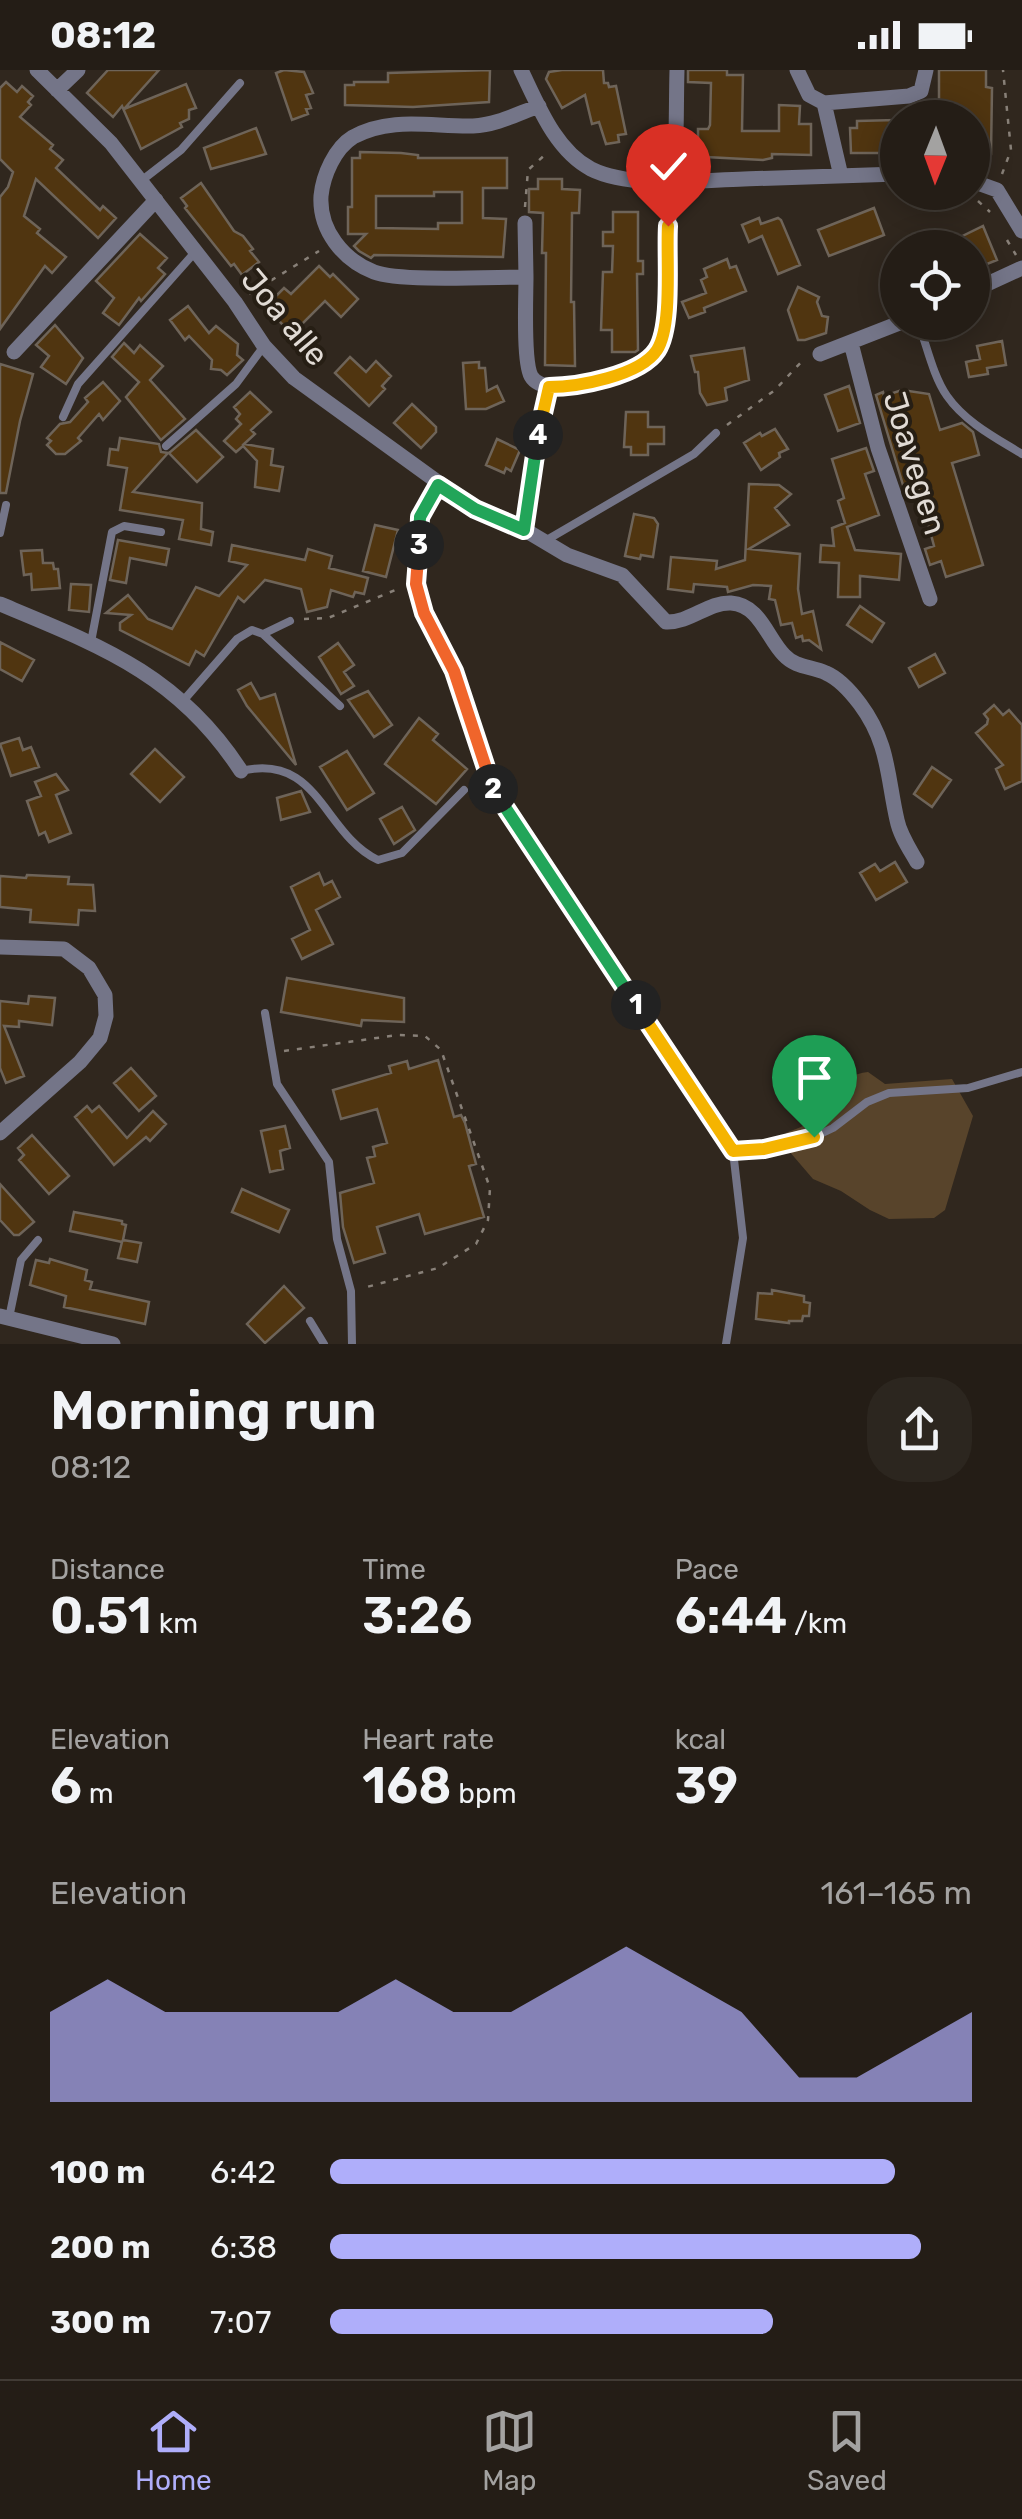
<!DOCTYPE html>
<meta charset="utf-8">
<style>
:root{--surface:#241d16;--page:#2c261f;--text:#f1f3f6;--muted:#a3a2a1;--line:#413b35;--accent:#afaefa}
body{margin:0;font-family:Rubik,sans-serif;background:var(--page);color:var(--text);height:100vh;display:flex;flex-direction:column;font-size:38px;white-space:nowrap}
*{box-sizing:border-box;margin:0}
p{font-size:32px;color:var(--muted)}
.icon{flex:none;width:55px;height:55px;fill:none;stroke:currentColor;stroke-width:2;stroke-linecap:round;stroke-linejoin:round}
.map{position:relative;height:1274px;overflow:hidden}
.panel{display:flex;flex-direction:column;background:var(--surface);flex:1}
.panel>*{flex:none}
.needle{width:65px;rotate:181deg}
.tools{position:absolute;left:880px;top:30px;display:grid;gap:20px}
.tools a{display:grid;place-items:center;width:110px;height:110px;border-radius:50%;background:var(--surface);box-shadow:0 5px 25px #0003,0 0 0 2px var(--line);font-size:50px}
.pin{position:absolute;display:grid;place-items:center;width:85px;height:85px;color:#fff;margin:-102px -42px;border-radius:50% 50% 50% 0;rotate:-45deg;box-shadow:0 0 10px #0007}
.pin .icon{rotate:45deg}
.km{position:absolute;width:50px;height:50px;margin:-25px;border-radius:50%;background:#222;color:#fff;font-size:28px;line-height:50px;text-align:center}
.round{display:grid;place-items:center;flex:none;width:105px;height:105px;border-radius:40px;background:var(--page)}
.headline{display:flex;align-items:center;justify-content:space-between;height:170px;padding:0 50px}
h1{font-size:55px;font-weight:600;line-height:75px}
.metrics{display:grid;grid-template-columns:repeat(3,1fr);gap:15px;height:170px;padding:10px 50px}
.metrics div{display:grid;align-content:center}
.metrics b{font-size:50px;font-weight:600}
.metrics small{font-size:28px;font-weight:400}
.metrics p{font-size:28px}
.chart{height:280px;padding:20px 50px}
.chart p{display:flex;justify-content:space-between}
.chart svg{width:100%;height:180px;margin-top:10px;fill:var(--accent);opacity:.7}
ul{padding:0 50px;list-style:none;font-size:32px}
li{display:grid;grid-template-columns:160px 120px 1fr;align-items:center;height:75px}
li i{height:25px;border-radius:12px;background:var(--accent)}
.status{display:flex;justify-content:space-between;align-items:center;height:70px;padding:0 50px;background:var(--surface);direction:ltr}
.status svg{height:28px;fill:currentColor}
.tab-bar{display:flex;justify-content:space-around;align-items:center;height:140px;border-top:2px solid var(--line);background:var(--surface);font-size:28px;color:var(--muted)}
.tab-bar a{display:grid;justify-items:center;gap:5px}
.tab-bar .current{color:var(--accent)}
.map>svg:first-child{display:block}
.green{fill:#58442b}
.building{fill:#503510;stroke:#6e6459;stroke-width:2.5;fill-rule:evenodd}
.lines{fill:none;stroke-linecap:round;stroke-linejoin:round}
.path{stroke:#888078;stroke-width:2.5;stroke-dasharray:5 8;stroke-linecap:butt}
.lane{stroke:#747588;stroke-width:8}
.street{stroke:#747588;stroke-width:15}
.split-1-casing{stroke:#fff;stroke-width:20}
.split-2-casing{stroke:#fff;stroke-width:20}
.split-3-casing{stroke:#fff;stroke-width:20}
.split-4-casing{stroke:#fff;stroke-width:20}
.split-5-casing{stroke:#fff;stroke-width:20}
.split-1{stroke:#f5b400;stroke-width:12}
.split-2{stroke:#22a559;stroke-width:12}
.split-3{stroke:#f0652b;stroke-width:12}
.split-4{stroke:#22a559;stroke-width:12}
.split-5{stroke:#f5b400;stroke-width:12}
.labels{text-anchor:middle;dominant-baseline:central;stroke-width:8;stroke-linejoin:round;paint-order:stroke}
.street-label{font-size:32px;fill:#e1dbd5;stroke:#261e14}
</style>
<div class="status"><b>08:12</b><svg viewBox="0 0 49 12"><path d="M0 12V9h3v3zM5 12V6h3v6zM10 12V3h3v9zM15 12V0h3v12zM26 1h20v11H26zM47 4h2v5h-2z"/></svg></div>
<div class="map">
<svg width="1022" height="1274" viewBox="0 0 1022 1274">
<rect width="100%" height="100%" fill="#30271e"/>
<path class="green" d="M868,1002l17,12 67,-5 21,37 -28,94 -11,8 -45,1 -19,-9 -29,-19 -28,-12 -24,-28 -3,-18c12,-5 27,-10 36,-19 19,-19 16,-39 46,-42z"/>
<path class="building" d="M108,0h51l-35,39 62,-25 10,24 -7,2v9l-9,4 2,4 -41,22 -19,-43 -9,11 -26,-24z
M284,0l20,2 9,21 -7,2 5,13 -5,1 2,5 -16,6 -16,-47z
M490,0l-1,32 -76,5 -68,-2v-20h9v-3h34v-9z
M562,0h41l1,13h4l1,4 7,-1 10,48 -8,1 1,7 -13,2 -7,-22 -7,2 -7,-29 -23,13 -16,-29 3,-7z
M688,0h39v5h16l-1,56h37v-26l21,1 -1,18h12v31l-39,-1v4l-9,2 -76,-4v-19h11v-8h10l2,-4 1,-42 -23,-1z
M939,0h47v17l6,1 -1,66h-19v-36l-33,-1z
M6,12l11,10 5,-6 11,10 -5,6 3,3 -11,12 33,28 -3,4 13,11 -7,8 44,42 3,-4 13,12 -18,20 -62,-59 -12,37 16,13 -3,4 29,24 -14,16 -7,-7 -45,63v-132l8,-10 5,-15 -13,-13v-71z
M896,50l2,33h-47l-1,-25h7v-7z
M256,58l10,26 -55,15 -7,-21z
M360,82l41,1 17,2v3h89v30h-24v30l23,1 -3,38 -129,-2 -3,3 -12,-7 -5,-5 12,-12h-18v-27h4v-49h8zM434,122h28v31h-24v6l-62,-1v-32h58z
M538,109h24v10l18,1 -1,23h-7l-1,89h3l1,64 -30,-1 1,-112h-4l1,-40 -14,-1v-23h9z
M201,113l33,48 9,5 10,13 -3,2 9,11 -17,13 -8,-11 -3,2 -46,-58 2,-2 -6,-8z
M874,138l10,27 -55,21 -11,-26z
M613,142h25v49h5v13h-6l1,76 -3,2h-23v-22h-11l2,-58h9l1,-26h-10v-14h10z
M759,148l2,6 17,-6 3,2 19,45 -22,9 -16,-38 -13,6 -7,-17z
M983,156l14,34 -25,10v-22h-34z
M140,164l27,24 -9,10 7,6 -24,27 -2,-3 -20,27 -16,-12 11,-15 -18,-17z
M727,189l3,9 6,-2 10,25 -42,17 1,4 -16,6 -7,-16 24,-9 -5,-13 6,-3 -3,-8z
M319,196l11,11 3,-3 25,25 -17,18 -16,-16 -33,33 -27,-27 19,-19 7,6z
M798,217l21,10 -2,5 5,14 6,1 -2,16 -21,7h-7l-10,-30z
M188,236l21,27 7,-7 22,18 -1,11 6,5 -16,15 -6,-5 -10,-1 1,-9 -23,-24 -4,4 -15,-20z
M55,255l28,33 -17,26 -25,-17 8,-11 -13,-11z
M1002,271l4,24 -19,3 1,6 -19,3 -3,-15 14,-3 -3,-13z
M124,273l10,10 6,-8 23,21 -13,14 35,39 -24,21 -35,-43 13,-15 -27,-25z
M744,278l5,32 -24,8 2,12 -2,1 -18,4 -7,-12 -2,-21h-3l-4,-16z
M350,287l16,15 10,-11 15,15 -9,10 3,3 -16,17 -34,-33z
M479,292v6h6l2,23 10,-5 7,15 -18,8h-20l-3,-46z
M0,294l33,10 -13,47 -14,72h-6z
M103,312l17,19 -17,19 -4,-6 -21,24 3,3 -16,13h-9l-9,-9 4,-4 -4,-3 13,-14 10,-2 18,-20 -3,-4z
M849,316l11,37 -22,8 -13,-36z
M902,320l27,4 11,36 22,-7 11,9 6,23 -27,8 31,102 -37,12 -5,-16 -11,4 -5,-16 9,-3 -16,-60 -11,3 -1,6 -30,-100 7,-3 1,4z
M250,322l21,20 -20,18 4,4 -11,10 29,5 -2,16 12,2 -4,24 -24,-4 2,-26 -14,-15 -7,6 -12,-11 17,-17 -5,-5 4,-5 -6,-7z
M412,334l24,23v5l-15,16 -27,-25z
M626,342h22v15h16v17h-16v11h-17v-8h-7z
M775,359l13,20 -9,4 1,4 -19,13 -17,-27 16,-10 2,3z
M196,360l27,27 -26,25 -28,-29z
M120,368l39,6 2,8 7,1 -35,39 69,11 -1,26 12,3 -2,13 -32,-6 4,-19 -63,-10 7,-42 -19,-3 2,-16 8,1z
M497,369l23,11 -9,21 -5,-3 -2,5 -18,-8z
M866,378l8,23 -9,3 14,41 -32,12 8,23 46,4 -2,26 -39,-4v21h-22l1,-34 -19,-1 1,-17 13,1 -2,-18 13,-5 -7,-22 6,-3 -12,-39z
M749,414l30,1 12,9 -16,14 14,17 -40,24 51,5 -2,35 4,25 11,-3 8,38 -12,-9 -6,1 -1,-5 -6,2 -4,-15 -11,2 -6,-25 -6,-1 2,-13 -18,-1 -25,7 -1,-5 -33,-3 -1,8 -25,-3 3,-32 46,4 -1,8 29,-9z
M634,444l20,4 4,6 -5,33 -12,-2 -1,4 -15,-3z
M375,455l23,5 -12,47 -23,-6z
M118,470l51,9 -3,16 -36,-7 -4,25 -16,-3z
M232,475l73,15 3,-11 24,7 -3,12 39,10 -4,16 -9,-2 -2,5 -22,-7 -4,17 -20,5 -6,-23 -36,-9 -21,22 -6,-5 -34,59 -8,-5 -7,14 -69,-35v-7l11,-8 -25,-2 22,-18 20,24 24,10 24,-42 23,9 28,-31 -18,-4z
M42,480l1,13h10l1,6h4l2,19 -28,2 -1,-16 -7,1 -3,-24z
M71,514l20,1 -2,27 -20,-2z
M860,536l24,17 -12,19 -25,-17z
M0,572l34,18 -12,21 -22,-12z
M338,573l16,22 -10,7 10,14 -13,8 -22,-37z
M935,584l10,19 -26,14 -10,-19z
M251,613l9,16 15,-5 21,71 -49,-59 -9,-16z
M368,621l24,34 -18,12 -26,-37z
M994,635l9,10 6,-5 13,15v56l-17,8 -9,-20 7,-4 -27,-32 11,-9 1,-5 -4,-5z
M419,648l19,16 -5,6 34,29 -31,35 -51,-40z
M19,668l4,12 8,-3 8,20 -28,9 -11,-32z
M155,679l29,28 -24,25 -29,-28z
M347,681l27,42 -27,17 -27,-43z
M932,697l19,13 -19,27 -18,-13z
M56,704l12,16 -12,5 15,38 -22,9 -4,-10 -6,3 -12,-34 14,-5 -6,-14z
M301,721l9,21 -29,8 -4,-22z
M402,737l13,23 -21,14 -14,-25z
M895,792l12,20 -31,18 -16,-27 15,-9 5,7z
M319,803l5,12 8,-4 8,16 -24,13 17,34 -31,15 -10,-20 18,-9 -19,-43z
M27,805l42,2 -1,7 25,1 2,26 -16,-1 -1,15 -48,-3 1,-12 -31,-3v-31l26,2z
M287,908l117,20v24l-42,-2 -1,6 -80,-14z
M29,926l26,2 -3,27 -33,-4v6l-15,-1 20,50 -18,7 -6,-15v-67l28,3z
M438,990l16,57 7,-2 4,8 11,41 -7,2 15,51 -59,17 -6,-20 -42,13 8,26 -31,10 -11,-36 -3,-34 34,-10 -7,-25 8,-2 -2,-9 14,-4 -10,-34 -36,10 -8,-29 58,-17 -2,-7 18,-5 2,8z
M131,998l25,28 -17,15 -25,-28z
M87,1036l5,6 7,-6 28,32 26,-27 13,13 -16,17 -4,-4 -32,28 -39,-48z
M285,1056l5,22 -10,3 3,18 -13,3 -9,-41z
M32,1065l37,41 -20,18 -30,-34 5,-5 -6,-7z
M0,1114l34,38 -15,13h-5l-14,-15z
M242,1119l47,21 -10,22 -47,-20z
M74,1142l48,9v3l4,1 -3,15 18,3 -4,19 -19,-4 4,-16 -52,-11z
M50,1189l37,11 -2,10 7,2 -2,7 59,13 -4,22 -81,-17 2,-11 -36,-11 6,-25 13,3z
M284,1216l20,22 -39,35 -18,-19z
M772,1220l32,6v6l6,1 -1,13h-6l-1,5h-13v2l-33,-4 2,-26 14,1z"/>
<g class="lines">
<path class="path" d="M927,35l4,13
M1002,104l9,-24 -8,-80
M978,131l12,11
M525,137l3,-37 19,-17
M1007,170l9,15
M249,224l70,-43
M727,355l48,-35 29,-31
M527,443l17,-110
M304,549l24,-1 72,-30
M284,981l114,-16 27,1 16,14 49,138 -2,32 -12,24 -38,24 -75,20"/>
<path class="lane" d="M141,111l40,-31 59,-67
M918,252c9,24 15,54 29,74 18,26 49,42 75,58
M63,347l15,-33 118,-133
M166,376l70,-62 28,-38
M0,463l6,-28
M545,471l149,-87 22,-21
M416,514l8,29 30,58 36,114 243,366 10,87 -17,106
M263,564l27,-13
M91,572l21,-110 12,-6 37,6
M183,631l54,-62 15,-9 11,4 77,72
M241,701c78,-19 82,63 137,89l24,-7 62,-63
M265,943l12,71 52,78 8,77 14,52 1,53
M733,1081l41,-4 40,-10 19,-9 34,-26 22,-9 79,-5 54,-16
M9,1248l12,-58 17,-20
M310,1251l14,23"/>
<path class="street" d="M37,0l74,73 124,159 29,44 30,32 181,131 50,21 42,25 55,20 44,47c24,1 42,-20 65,-19 29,2 36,35 53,52 12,13 27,11 42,18 14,6 25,19 34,31 29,39 27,72 37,116 3,15 12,28 20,42
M521,0c17,35 34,80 70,99 40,20 109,11 153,10 51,-2 102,-3 154,-5
M797,0l12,25 15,8 85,-7 12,-5 5,-21
M57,20l21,-20
M824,33l17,73
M539,36c-22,8 -43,19 -66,20 -41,1 -82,-10 -120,11 -18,11 -30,38 -32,59 -2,34 22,64 53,76 25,10 119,5 152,5 0,19 -3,84 5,99 16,29 118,-5 128,-32 11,-30 6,-67 7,-99 2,-23 6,-45 8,-68 3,-35 2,-71 3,-107
M972,111l25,9 25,41
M525,153l1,54
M972,221l50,-23
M851,273l27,105 52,151
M14,282l142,-152
M820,284l82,-32
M416,514l4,-67 18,-32
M0,534c101,42 179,71 241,167
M0,877l64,2 25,19 16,27 1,21 -6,22 -20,24 -80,71
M0,1246l113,28"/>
</g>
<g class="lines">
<defs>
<path id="split-1" d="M636,935l97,146 31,-2 50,-12"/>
<path id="split-2" d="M493,719l143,216"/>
<path id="split-3" d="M419,475l-3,39 8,29 30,58 39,118"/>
<path id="split-4" d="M419,475l1,-28 18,-32 37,24 49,21 14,-95"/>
<path id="split-5" d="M538,365l11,-48c28,0 91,-11 108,-37 16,-25 9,-93 11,-124"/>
</defs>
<use href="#split-1" class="split-1-casing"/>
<use href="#split-2" class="split-2-casing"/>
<use href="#split-3" class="split-3-casing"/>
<use href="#split-4" class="split-4-casing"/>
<use href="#split-5" class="split-5-casing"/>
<use href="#split-1" class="split-1"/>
<use href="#split-2" class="split-2"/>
<use href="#split-3" class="split-3"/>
<use href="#split-4" class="split-4"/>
<use href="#split-5" class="split-5"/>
</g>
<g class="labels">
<g class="street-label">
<text transform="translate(285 247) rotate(50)">Joa alle</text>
<text transform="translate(915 393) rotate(73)">Joavegen</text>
</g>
</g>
</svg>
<div class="tools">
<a><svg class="needle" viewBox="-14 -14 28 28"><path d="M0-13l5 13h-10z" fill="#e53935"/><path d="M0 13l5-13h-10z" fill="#a3a2a1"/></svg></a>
<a><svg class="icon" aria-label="locate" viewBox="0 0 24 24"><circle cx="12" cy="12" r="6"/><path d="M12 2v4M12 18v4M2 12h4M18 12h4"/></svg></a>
</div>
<div class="pin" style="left:814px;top:1067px;background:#1e9e55"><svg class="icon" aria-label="arrive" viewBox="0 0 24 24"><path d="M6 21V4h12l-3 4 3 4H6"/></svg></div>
<div class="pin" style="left:668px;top:156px;background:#d93025"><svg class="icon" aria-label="check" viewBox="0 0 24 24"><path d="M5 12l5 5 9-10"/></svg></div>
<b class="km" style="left:636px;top:935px">1</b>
<b class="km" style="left:493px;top:719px">2</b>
<b class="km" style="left:419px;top:475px">3</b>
<b class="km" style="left:538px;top:365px">4</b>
</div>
<section class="panel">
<div class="headline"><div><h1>Morning run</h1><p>08:12</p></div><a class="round"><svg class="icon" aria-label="share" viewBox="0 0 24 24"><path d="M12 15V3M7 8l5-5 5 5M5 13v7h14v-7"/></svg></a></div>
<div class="metrics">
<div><p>Distance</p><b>0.51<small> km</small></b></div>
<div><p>Time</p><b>3:26</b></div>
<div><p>Pace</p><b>6:44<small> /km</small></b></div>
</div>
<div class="metrics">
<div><p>Elevation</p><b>6<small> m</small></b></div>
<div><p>Heart rate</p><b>168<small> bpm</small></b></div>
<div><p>kcal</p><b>39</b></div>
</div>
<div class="chart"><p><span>Elevation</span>161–165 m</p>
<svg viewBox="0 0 160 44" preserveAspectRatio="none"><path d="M0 44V22L10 14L20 22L30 22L40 22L50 22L60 14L70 22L80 22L90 14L100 6L110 14L120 22L130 38L140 38L150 30L160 22V44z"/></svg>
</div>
<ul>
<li><b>100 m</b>6:42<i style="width:88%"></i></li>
<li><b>200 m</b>6:38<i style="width:92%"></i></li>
<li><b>300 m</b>7:07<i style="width:69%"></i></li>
</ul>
</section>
<nav class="tab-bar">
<a class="current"><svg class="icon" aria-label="home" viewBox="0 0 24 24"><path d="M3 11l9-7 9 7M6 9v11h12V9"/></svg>Home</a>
<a><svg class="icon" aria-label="map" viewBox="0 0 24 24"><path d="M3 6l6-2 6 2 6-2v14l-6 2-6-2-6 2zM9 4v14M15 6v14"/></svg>Map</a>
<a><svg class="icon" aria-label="saved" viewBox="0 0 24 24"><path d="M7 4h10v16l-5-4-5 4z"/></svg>Saved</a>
</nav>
